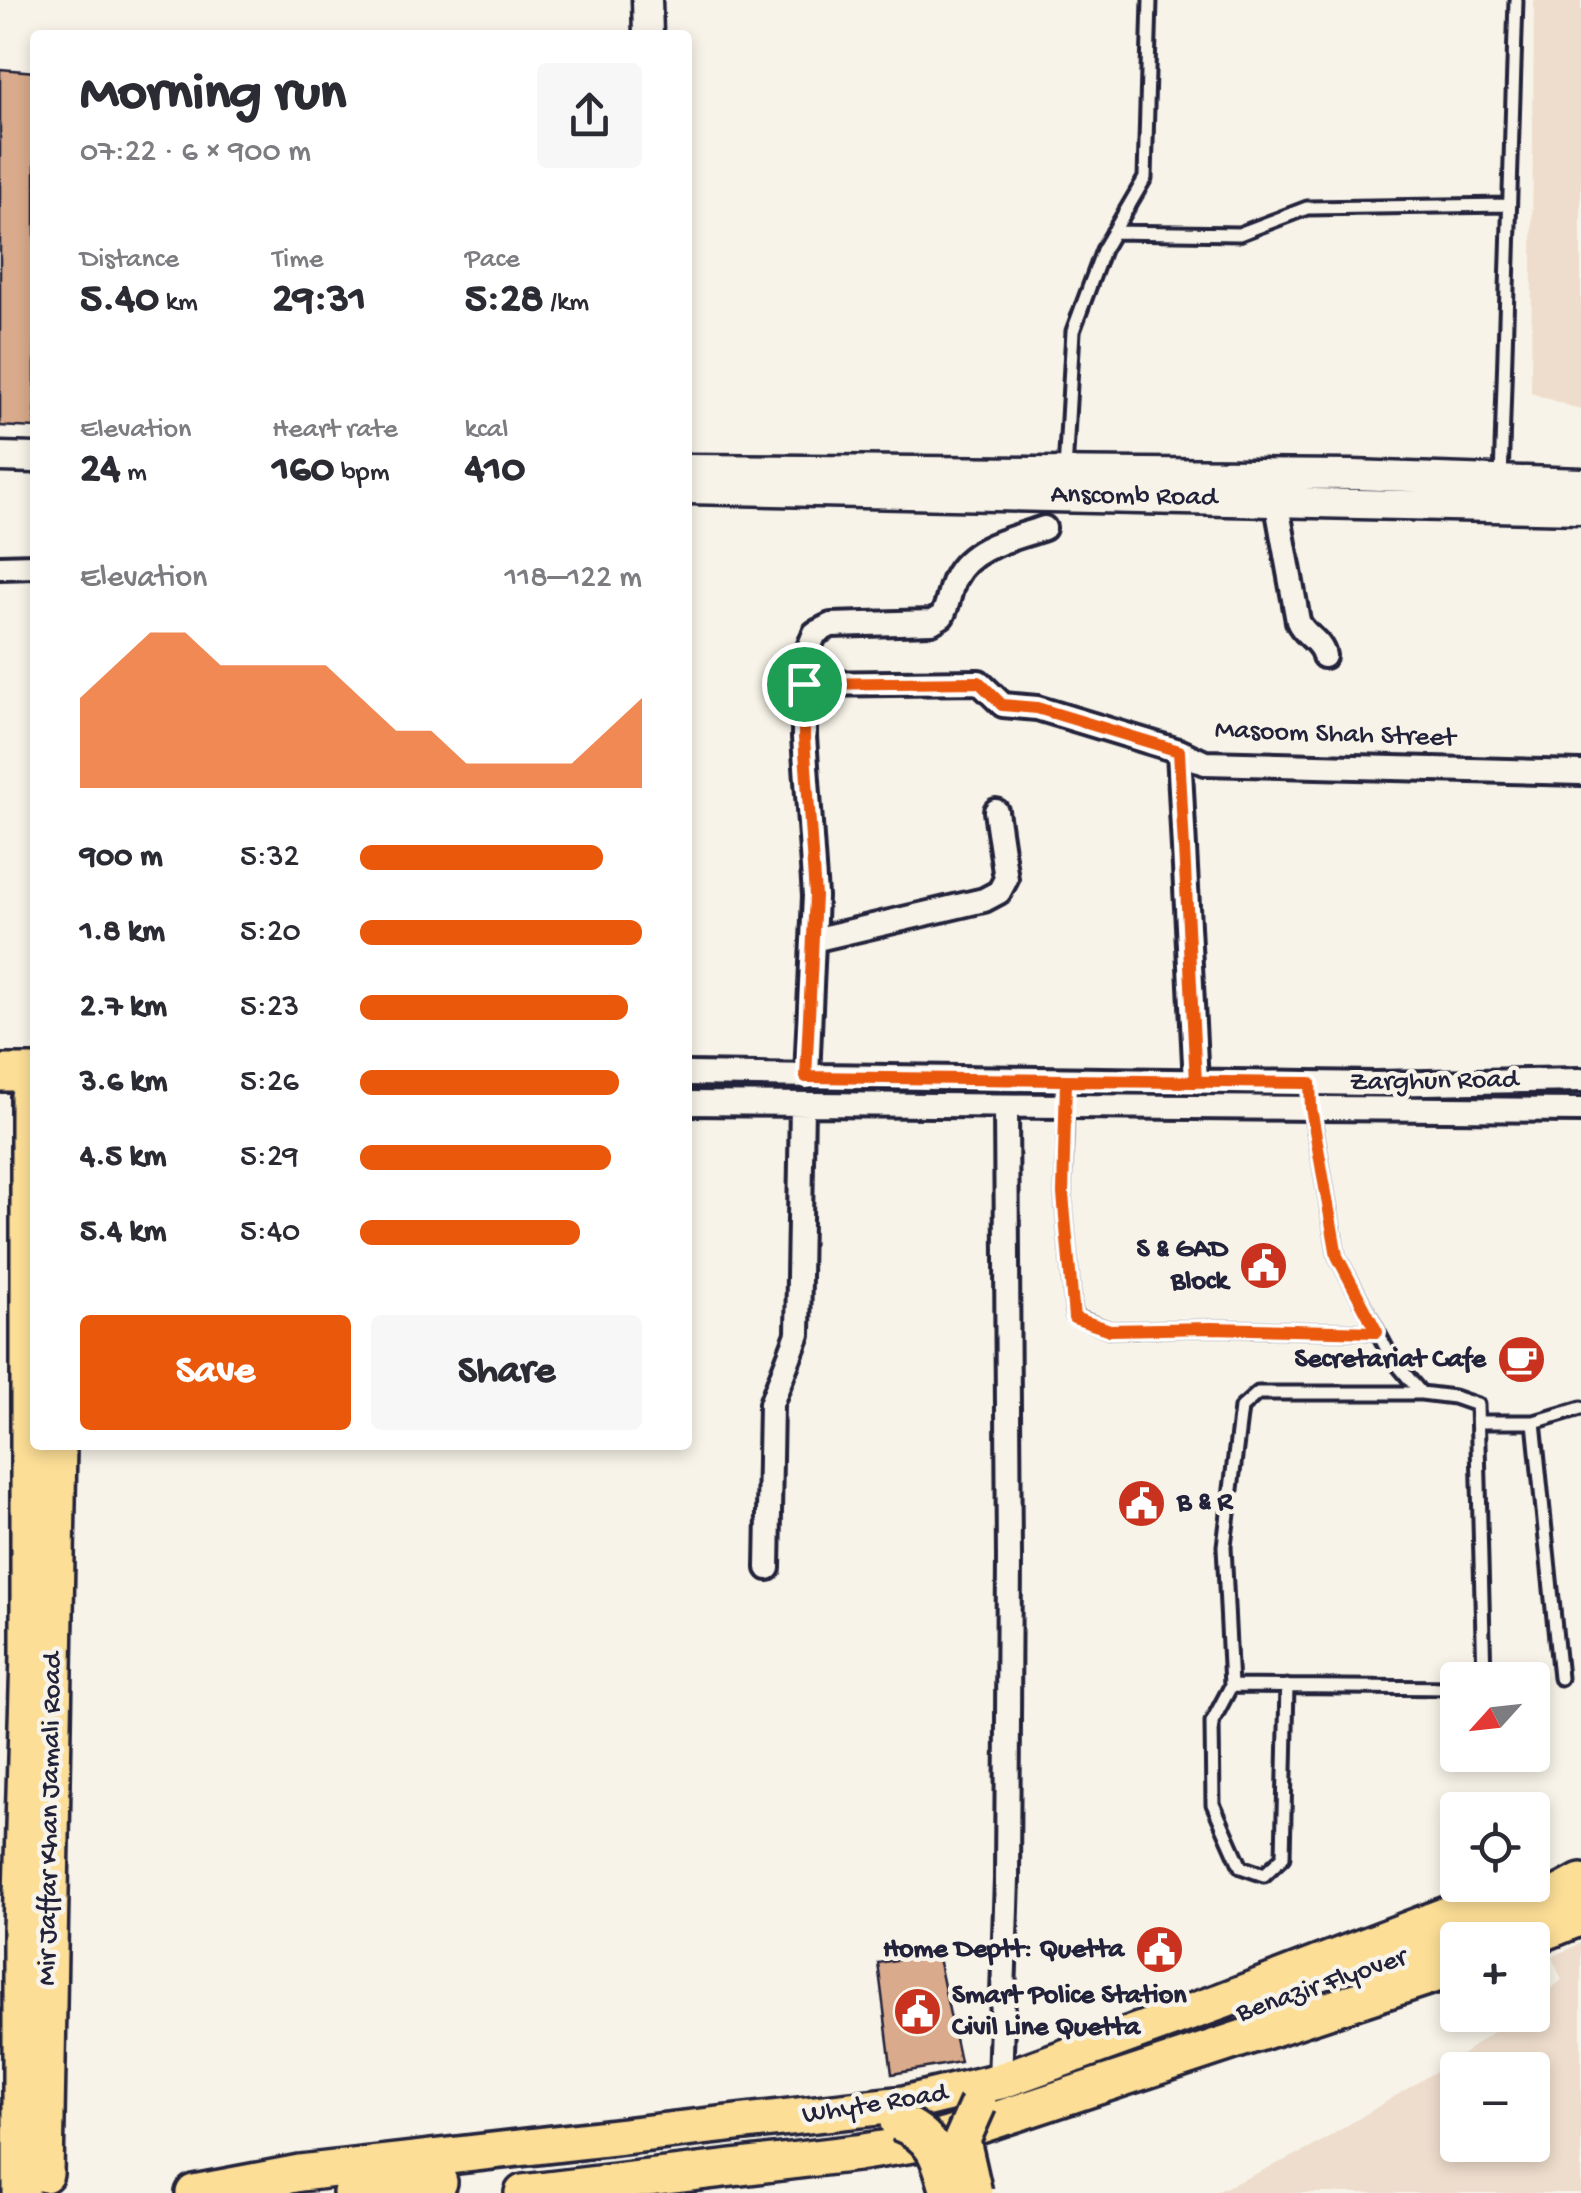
<!DOCTYPE html>
<meta charset="utf-8">
<style>
:root{--surface:#fff;--page:#f7f7f7;--text:#2b2b33;--muted:#7c7c81;--accent:#ea580c}
body{margin:0;font-family:"Gochi Hand",sans-serif;background:var(--page);color:var(--text);height:100vh;display:flex;flex-direction:column;font-size:38px;white-space:nowrap}
*{box-sizing:border-box;margin:0}
p{font-size:32px;color:var(--muted)}
.icon{flex:none;width:55px;height:55px;fill:none;stroke:currentColor;stroke-width:2;stroke-linecap:round;stroke-linejoin:round}
.map{position:relative;flex:1;overflow:hidden}
.panel{position:absolute;left:30px;top:30px;width:662px;height:1420px;display:flex;flex-direction:column;background:var(--surface);border-radius:10px;box-shadow:0 5px 15px #0003}
.panel>*{flex:none}
.needle{width:65px;rotate:243deg}
.controls{position:absolute;left:1440px;top:1662px;display:grid;gap:20px}
.controls a{display:grid;place-items:center;width:110px;height:110px;border-radius:10px;background:var(--surface);box-shadow:0 5px 15px #0003;font-size:50px}
.pin{position:absolute;display:grid;place-items:center;width:85px;height:85px;color:#fff;margin:-42px;border:5px solid #fff;border-radius:50%;box-shadow:0 2px 10px #0007}
.round{display:grid;place-items:center;flex:none;width:105px;height:105px;border-radius:10px;background:var(--page)}
.headline{display:flex;align-items:center;justify-content:space-between;height:170px;padding:0 50px}
h1{font-size:55px;font-weight:700;line-height:75px}
.stats{display:grid;grid-template-columns:repeat(3,1fr);gap:15px;height:170px;padding:10px 50px}
.stats div{display:grid;align-content:center}
.stats b{font-size:42px;font-weight:700}
.stats small{font-size:28px;font-weight:400}
.stats p{font-size:28px}
.chart{height:280px;padding:20px 50px}
.chart p{display:flex;justify-content:space-between}
.chart svg{width:100%;height:180px;margin-top:10px;fill:var(--accent);opacity:.7}
.button{display:flex;gap:20px;margin-top:auto;padding:20px 50px}
.button a{flex:1;height:115px;border-radius:10px;background:var(--accent);color:#fff;font-size:40px;font-weight:700;line-height:115px;text-align:center}
.button a+a{background:var(--page);color:var(--text)}
ul{padding:0 50px;list-style:none;font-size:32px}
li{display:grid;grid-template-columns:160px 120px 1fr;align-items:center;height:75px}
li i{height:25px;border-radius:12px;background:var(--accent)}
.map>svg:first-child{display:block}
.built{fill:#edc;fill-rule:evenodd}
.building{fill:#d9aa8b;stroke:#22223b;stroke-width:2.5}
.lines{fill:none;stroke-linecap:round;stroke-linejoin:round}
.service-casing{stroke:#22223b;stroke-width:19}
.minor-casing{stroke:#22223b;stroke-width:30}
.tertiary-casing{stroke:#22223b;stroke-width:35}
.primary-casing{stroke:#22223b;stroke-width:42}
.service{stroke:#f7f3e8;stroke-width:11}
.minor{stroke:#f7f3e8;stroke-width:22}
.tertiary{stroke:#f7f3e8;stroke-width:28}
.primary{stroke:#fcde96;stroke-width:35}
.primary-bridge-casing{stroke:#22223b;stroke-width:42;stroke-linecap:butt}
.primary-bridge{stroke:#fcde96;stroke-width:35}
.route-casing{stroke:#fff;stroke-width:20}
.route{stroke:#ea580c;stroke-width:12}
.labels{text-anchor:middle;dominant-baseline:central;stroke-width:9;stroke-linejoin:round;paint-order:stroke}
.street-label{font-size:28px;fill:#22223b;stroke:#f7f3e8}
.poi-label{font-size:28px;font-weight:bold;fill:#22223b;stroke:#f7f3e8;text-anchor:end}
</style>
<div class="map">
<svg width="1581" height="2193" viewBox="0 0 1581 2193">
<rect width="100%" height="100%" fill="#f7f3e8"/>
<filter id="ink" filterUnits="userSpaceOnUse"><feTurbulence type="fractalNoise" baseFrequency=".01" numOctaves="2"/><feDisplacementMap in="SourceGraphic" scale="20" xChannelSelector="R" yChannelSelector="G"/><feConvolveMatrix kernelMatrix="1 2 1 2 8 2 1 2 1" color-interpolation-filters="sRGB"/></filter>
<g filter="url(#ink)">
<path class="built" d="M1534,0h47v410l-50,-17z
M1581,1943v250h-367l95,-44 150,-92 56,-42h17l1,-13 29,-22 -10,-23zM1458,2070h74v75h-74z"/>
<path class="building" d="M0,69l35,3v356l-35,-2z
M937,1953l23,109 -68,12 -14,-111z"/>
<g class="lines">
<defs>
<path id="service" d="M1113,232l126,2 68,-26 202,-3
M1065,472l8,-141 30,-81 42,-72 5,-178
M1501,481l15,-481
M1067,1081l-4,113 11,123 36,13 101,-2 166,4
M1311,1107l26,149 54,101 30,36 33,4 23,8 7,272 -3,3
M1478,1422h56l47,-14
M1534,1422l26,256
M1231,1686l227,2
M1287,1686l-4,171 -19,18 -23,-8 -28,-63 -1,-82 19,-36 -7,-140 17,-138 17,-15h163"/>
<path id="minor" d="M1276,500l22,121c6,15 23,19 26,35
M0,567l35,-1
M805,684l174,-2 24,23 34,3 142,43 26,12 376,10
M1179,751l17,331
M813,940l171,-40 15,-8 7,-13 -10,-68
M688,1074l688,10 205,-4
M807,1077l8,-181 -11,-159v-77l11,-27 16,-8 101,-3 10,-6c7,-12 7,-26 13,-38 16,-32 58,-39 89,-50
M688,1103l893,7
M768,1568l3,-164 27,-70 4,-229
M1000,2081l7,-202 2,-320 -3,-452"/>
<path id="tertiary" d="M647,0l1,35
M0,457l35,1
M688,469l665,6 228,8
M688,489l893,20"/>
<path id="primary" d="M0,1073h35
M1525,1940l56,-23
M1368,1970c73,-26 146,-50 213,-88
M45,2174l13,-729
M21,2193v-263l8,-275v-559l6,-15
M194,2193l106,-20 604,-69 96,-23 222,-80 303,-116
M351,2193l88,-11
M523,2193l334,-40 75,-12 526,-174"/>
</defs>
<use href="#service" class="service-casing"/>
<use href="#minor" class="minor-casing"/>
<use href="#tertiary" class="tertiary-casing"/>
<use href="#primary" class="primary-casing"/>
<use href="#service" class="service"/>
<use href="#minor" class="minor"/>
<use href="#tertiary" class="tertiary"/>
<use href="#primary" class="primary"/>
<defs>
<path id="primary-bridge" d="M898,2122c36,13 42,37 51,71
M974,2193l-12,-53 16,-36"/>
</defs>
<use href="#primary-bridge" class="primary-bridge-casing"/>
<use href="#primary-bridge" class="primary-bridge"/>
</g>
</g>
<g class="lines" filter="url(#ink)">
<defs>
<path id="route" d="M804,684v53l11,159 -9,181 504,6 1,25 26,148 40,76 -166,-4 -101,2 -36,-12 -11,-124 3,-113 130,1 -17,-331 -142,-43 -35,-3 -23,-23 -175,2"/>
</defs>
<use href="#route" class="route-casing"/>
<use href="#route" class="route"/>
</g>
<defs>
<symbol id="civic-disc" viewBox="-11 -11 22 22"><circle r="9.5" fill="#c8321e" stroke="#f7f3e8"/><path d="M-.6-6.5H3V-4.5H.6V-3L4-1V1h2V6H-6V1h2V-1L-.6-3ZM-1.2 2.5V6h2.4V2.5Z" fill="#fff"/></symbol>
<symbol id="cafe-disc" viewBox="-11 -11 22 22"><circle r="9.5" fill="#c8321e" stroke="#f7f3e8"/><path d="M-5.5-4.5H6V0H3Q3 3.5 0 3.5H-2.5Q-5.5 3.5-5.5 0ZM3-3.2v2h1.7v-2ZM-6 4.5H4V6H-6Z" fill="#fff"/></symbol>
</defs>
<g fill-rule="evenodd">
<use href="#civic-disc" x="1236" y="1238" width="55" height="55"/>
<use href="#cafe-disc" x="1494" y="1332" width="55" height="55"/>
<use href="#civic-disc" x="1114" y="1476" width="55" height="55"/>
<use href="#civic-disc" x="1132" y="1922" width="55" height="55"/>
<use href="#civic-disc" x="890" y="1984" width="55" height="55"/>
</g>
<g class="labels">
<g class="street-label">
<text transform="translate(1134 497) rotate(1)">Anscomb Road</text>
<text transform="translate(1335 735) rotate(2)">Masoom Shah Street</text>
<text transform="translate(1434 1082) rotate(-1)">Zarghun Road</text>
<text transform="translate(51 1819) rotate(-89)">Mir Jaffar Khan Jamali Road</text>
<text transform="translate(1322 1986) rotate(-19)">Benazir Flyover</text>
<text transform="translate(875 2105) rotate(-9)">Whyte Road</text>
</g>
<g class="poi-label">
<text x="1228" y="1250">S &amp; GAD<tspan x="1228" dy="32">Block</tspan></text>
<text x="1486" y="1360">Secretariat Cafe</text>
<text x="1177" y="1503" text-anchor="start">B &amp; R</text>
<text x="1124" y="1950">Home Deptt: Quetta</text>
<text x="952" y="1996" text-anchor="start">Smart Police Station<tspan x="952" dy="32">Civil Line Quetta</tspan></text>
</g>
</g>
</svg>
<div class="controls">
<a><svg class="needle" viewBox="-14 -14 28 28"><path d="M0-13l5 13h-10z" fill="#e53935"/><path d="M0 13l5-13h-10z" fill="#7c7c81"/></svg></a>
<a><svg class="icon" aria-label="locate" viewBox="0 0 24 24"><circle cx="12" cy="12" r="6"/><path d="M12 2v4M12 18v4M2 12h4M18 12h4"/></svg></a>
<a>+</a>
<a>−</a>
</div>
<div class="pin" style="left:804px;top:684px;background:#1e9e55"><svg class="icon" aria-label="arrive" viewBox="0 0 24 24"><path d="M6 21V4h12l-3 4 3 4H6"/></svg></div>
<section class="panel">
<div class="headline"><div><h1>Morning run</h1><p>07:22 · 6 × 900 m</p></div><a class="round"><svg class="icon" aria-label="share" viewBox="0 0 24 24"><path d="M12 15V3M7 8l5-5 5 5M5 13v7h14v-7"/></svg></a></div>
<div class="stats">
<div><p>Distance</p><b>5.40<small> km</small></b></div>
<div><p>Time</p><b>29:31</b></div>
<div><p>Pace</p><b>5:28<small> /km</small></b></div>
</div>
<div class="stats">
<div><p>Elevation</p><b>24<small> m</small></b></div>
<div><p>Heart rate</p><b>160<small> bpm</small></b></div>
<div><p>kcal</p><b>410</b></div>
</div>
<div class="chart"><p><span>Elevation</span>118–122 m</p>
<svg viewBox="0 0 160 44" preserveAspectRatio="none"><path d="M0 44V22L10 14L20 6L30 6L40 14L50 14L60 14L70 14L80 22L90 30L100 30L110 38L120 38L130 38L140 38L150 30L160 22V44z"/></svg>
</div>
<ul>
<li><b>900 m</b>5:32<i style="width:86%"></i></li>
<li><b>1.8 km</b>5:20<i style="width:100%"></i></li>
<li><b>2.7 km</b>5:23<i style="width:95%"></i></li>
<li><b>3.6 km</b>5:26<i style="width:92%"></i></li>
<li><b>4.5 km</b>5:29<i style="width:89%"></i></li>
<li><b>5.4 km</b>5:40<i style="width:78%"></i></li>
</ul>
<div class="button"><a>Save</a><a>Share</a></div>
</section>
</div>
